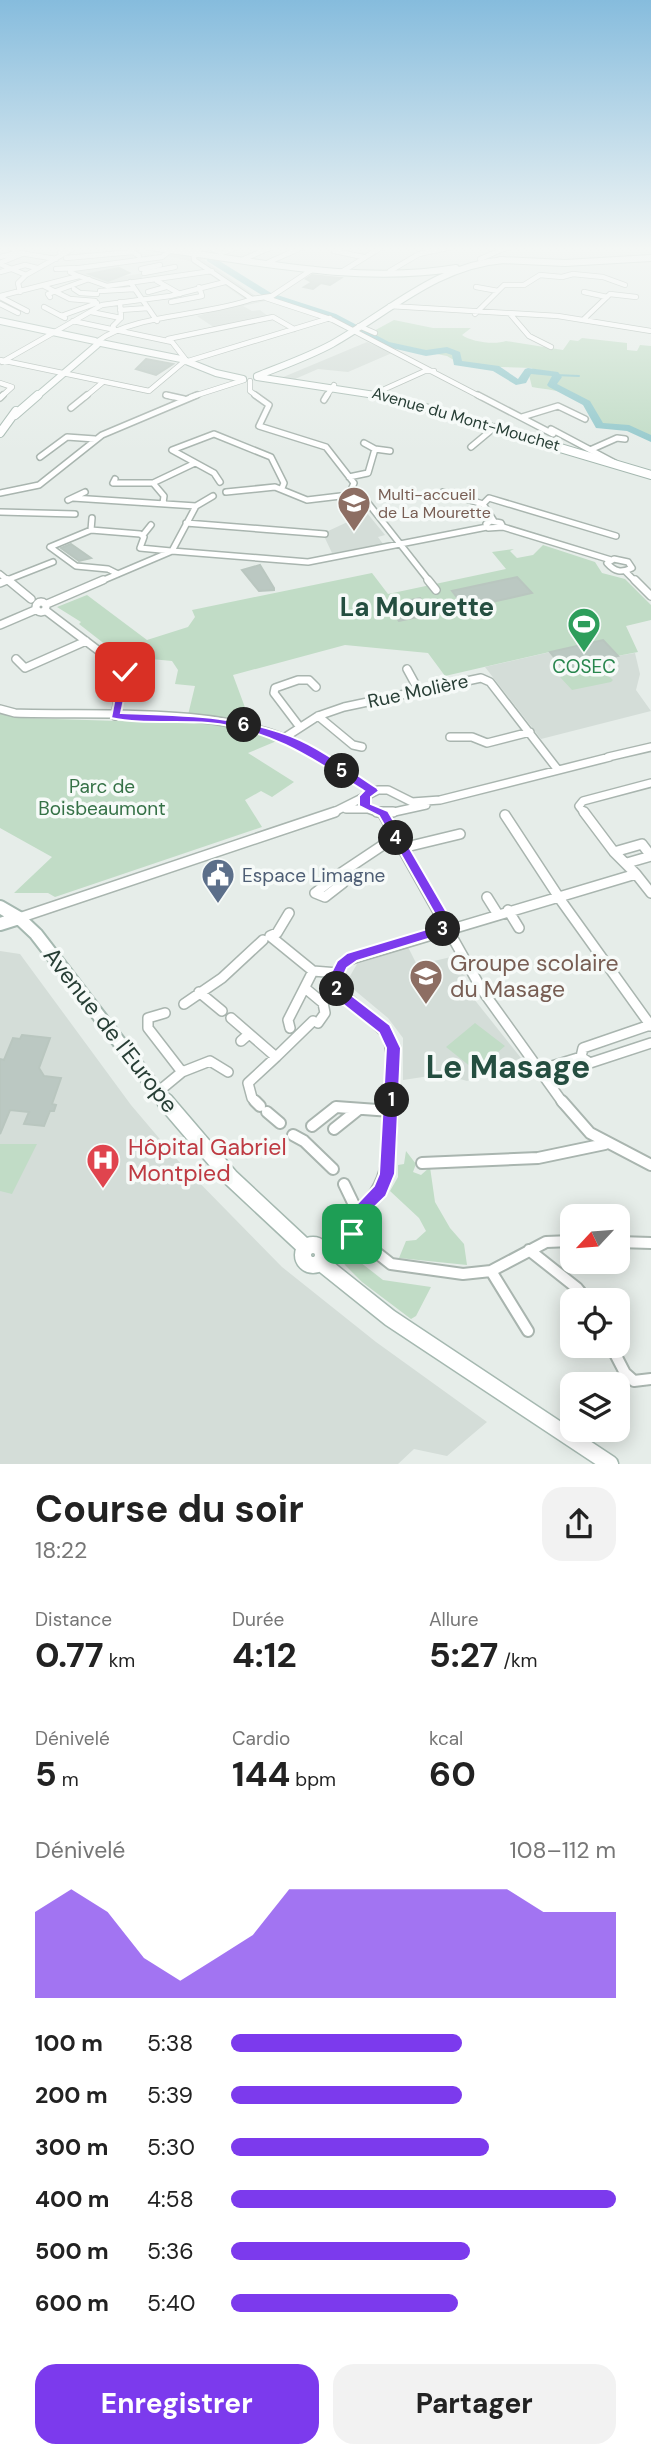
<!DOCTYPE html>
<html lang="fr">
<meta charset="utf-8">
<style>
:root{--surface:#fff;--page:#f2f2f2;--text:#222;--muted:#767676;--accent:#7c3aed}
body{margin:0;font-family:"DM Sans",sans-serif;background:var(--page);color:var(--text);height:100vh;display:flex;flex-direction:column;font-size:26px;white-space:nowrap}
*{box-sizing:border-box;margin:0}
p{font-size:23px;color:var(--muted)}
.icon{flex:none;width:38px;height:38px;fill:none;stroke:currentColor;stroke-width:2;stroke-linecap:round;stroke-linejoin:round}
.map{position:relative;height:1464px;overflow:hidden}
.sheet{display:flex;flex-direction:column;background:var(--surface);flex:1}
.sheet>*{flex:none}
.needle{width:46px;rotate:244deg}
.controls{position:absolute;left:560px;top:1204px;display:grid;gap:14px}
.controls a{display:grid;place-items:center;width:70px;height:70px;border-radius:14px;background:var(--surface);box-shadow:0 4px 18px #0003;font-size:35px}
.pin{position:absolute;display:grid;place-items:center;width:60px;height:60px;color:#fff;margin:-30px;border-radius:14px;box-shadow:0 4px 10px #0006}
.km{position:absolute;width:35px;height:35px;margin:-18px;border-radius:50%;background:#222;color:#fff;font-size:19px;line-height:35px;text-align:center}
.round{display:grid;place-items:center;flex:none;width:74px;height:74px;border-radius:21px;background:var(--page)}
.overview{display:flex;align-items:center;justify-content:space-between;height:119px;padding:0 35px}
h1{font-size:38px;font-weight:700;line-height:52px}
.metrics{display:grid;grid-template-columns:repeat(3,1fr);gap:10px;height:119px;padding:7px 35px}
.metrics div{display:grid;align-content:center}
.metrics b{font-size:35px;font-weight:700}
.metrics small{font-size:19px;font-weight:400}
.metrics p{font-size:19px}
.chart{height:196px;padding:14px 35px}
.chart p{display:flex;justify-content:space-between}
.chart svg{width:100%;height:126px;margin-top:7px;fill:var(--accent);opacity:.7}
.cta{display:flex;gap:14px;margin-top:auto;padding:14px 35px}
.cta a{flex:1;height:80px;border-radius:21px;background:var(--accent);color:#fff;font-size:28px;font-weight:700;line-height:80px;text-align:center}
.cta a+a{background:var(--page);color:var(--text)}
ul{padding:0 35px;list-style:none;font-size:23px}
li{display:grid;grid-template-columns:112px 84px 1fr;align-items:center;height:52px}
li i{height:18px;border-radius:9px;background:var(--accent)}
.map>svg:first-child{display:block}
.built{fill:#d4ddd8;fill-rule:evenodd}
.green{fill:#c1dcc6}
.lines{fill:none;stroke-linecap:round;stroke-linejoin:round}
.stream{stroke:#94c9cc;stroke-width:2}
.river{fill:#94c9cc;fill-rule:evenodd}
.building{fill:#bbc8c2;stroke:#b9c6bf;stroke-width:2}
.street-far4-casing{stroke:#a9b5af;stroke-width:6}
.street-far3-casing{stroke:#a9b5af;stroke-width:8}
.street-far2-casing{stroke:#a9b5af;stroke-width:10}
.street-far1-casing{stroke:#a9b5af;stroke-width:12}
.street-casing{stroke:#a9b5af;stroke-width:14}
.secondary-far3-casing{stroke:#a5b8b0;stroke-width:8}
.secondary-far2-casing{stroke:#a5b8b0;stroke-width:10}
.secondary-far1-casing{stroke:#a5b8b0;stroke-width:16}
.secondary-casing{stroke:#a5b8b0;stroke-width:19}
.street-far4{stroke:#fff;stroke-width:4.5}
.street-far3{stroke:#fff;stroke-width:5}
.street-far2{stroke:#fff;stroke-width:7}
.street-far1{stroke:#fff;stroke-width:9}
.street{stroke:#fff;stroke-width:10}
.secondary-far3{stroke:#fff;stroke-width:6}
.secondary-far2{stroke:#fff;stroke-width:8}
.secondary-far1{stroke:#fff;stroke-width:12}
.secondary{stroke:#fff;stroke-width:16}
.route{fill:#7c3aed;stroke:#fff;stroke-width:2}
.labels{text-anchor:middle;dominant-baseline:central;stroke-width:7;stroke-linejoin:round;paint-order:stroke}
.far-street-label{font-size:16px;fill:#273e35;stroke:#f6faf8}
.far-education-label{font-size:16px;fill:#785e54;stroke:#f6faf8;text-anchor:start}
.leisure-label{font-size:19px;fill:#27864d;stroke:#f6faf8}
.street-label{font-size:19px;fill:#273e35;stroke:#f6faf8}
.park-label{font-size:19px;fill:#357146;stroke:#f6faf8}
.service-label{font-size:19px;fill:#4e5e75;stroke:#f6faf8;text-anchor:start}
.near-education-label{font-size:23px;fill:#785e54;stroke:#f6faf8;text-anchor:start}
.near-street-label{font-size:23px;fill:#273e35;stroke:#f6faf8}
.near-health-label{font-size:23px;fill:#be3a42;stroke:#f6faf8;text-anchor:start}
.district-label{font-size:26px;font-weight:bold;fill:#244e40;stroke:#f6faf8}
.near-district-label{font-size:32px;font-weight:bold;fill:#244e40;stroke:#f6faf8}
</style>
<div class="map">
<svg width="651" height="1464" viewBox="0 0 651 1464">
<rect width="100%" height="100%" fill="#e6ede9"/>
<path class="built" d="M171,249l20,2 66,46h15l54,17 18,10 -75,-24 -26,6 9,5 8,-1 9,7 -54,11 -18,-12 18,-5 -58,11 -28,-38 -22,2 -37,-14 11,-5 81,-11zM167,256l23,5 56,39 -15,6 -73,14 -24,-34 -1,-3 8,-3 3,-7 -25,4 -8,-6 8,-4v-3z
M367,342l25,11 -44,19 -30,-3 -23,10 -14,-1z
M367,513l18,22 -7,2 5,7 -51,9 -8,-17 2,-4z
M603,640l14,16 18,-3 5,21 -4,16 15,21 -110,28 -56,-72z
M408,947l9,18 38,-9 11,19 -8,4 63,79 -54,23 -24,-7 -40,6v-42l-15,-20 -42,-35 11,-19z
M0,951l20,3 111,151 50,59 101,103 94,75 111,80 -40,34 -33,-7 -16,15h-398z"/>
<path class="green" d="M394,320l39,8h38l-9,7c9,7 33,10 44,6l57,9 7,-10 8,1 4,-3 45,5v7l10,1 3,-6 11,1v93l-22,-11 -30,-3c-14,-32 -35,-33 -67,-38l-4,-16 5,-3 -69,-2 -17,-10 -61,-12 -16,-11z
M543,545l52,17 7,11 23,6 26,26v15l-25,6 12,26 -21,4 -15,-16 -157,36 -17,-23 -83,-8 -112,30 17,46 -62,-6 7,-29 -20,-2 3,-14 -6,-9 -52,-5 -41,-32 2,-2 -24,-15 30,-12 60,45 41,-13 7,-10 -3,-7 180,-37 16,21 118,-25 -14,-17 22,-3 -4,2 7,7 16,-3z
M597,666l16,14 -2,2 -39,8 -12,-13z
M0,714l23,4 191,6 21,3 44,13 -31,13 46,29 -22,15 -11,-6 -16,9 17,27 -207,70 -7,-4h-34l38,-36 -52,-29z
M475,1023l30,23 -29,25 -30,-24z
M0,1144h37l-25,50 -12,-3z
M406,1151l10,13 -3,8 8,3 9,-8 5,35 15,26 14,16 3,21 -68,-7 7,-17 10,-1 10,-9 -7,-13 -29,-27 8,-14v-12l6,-1z
M350,1241l9,7 -8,7 32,25 48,7 -15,29 -5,3 -49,-37 -17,-17 -9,-15 7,-8z"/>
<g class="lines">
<path class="stream" d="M555,375l24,1"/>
<path class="river" d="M207,257h6l58,36 65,21 53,28 37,8 21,-3 13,5 2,9 37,5 19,13 7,-10 3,-1 30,4 4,5 -5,7 33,17 13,22 26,2 22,10v7l-24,-11 -31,-3 -13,-23 -34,-18 -2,-2 5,-9 -21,-2 -5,9 -10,2 -23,-14 -39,-6 -2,-10 -6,-2 -20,3 -43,-10 -53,-28 -65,-21 -58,-36z"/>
</g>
<path class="building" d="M119,268l10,5 -21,8 -19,-7z
M312,275l18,2 11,1 -11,7 -9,-2 -8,6 -9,-2 8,-5 -6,-3z
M146,359l27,5 -17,11 -20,-6z
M71,544l20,14 -12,3 -18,-13z
M260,565l14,23v2l-15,1 -17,-21z
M517,577l15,16 -67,15 -13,-17z
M420,598l12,16 -33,7 -12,-16z
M603,640l15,16 -54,13 -14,-17z
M22,1035l28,3 -11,30 5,8 17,2 -9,26 4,1 -2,6h-4l-6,15 -20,-2 5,-12 -19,-2 -10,24v-75l4,1 9,-22 7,1z"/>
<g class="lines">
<defs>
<path id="street-far4" d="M8,247l12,6 36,6
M204,247l-10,4v9l58,39 20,-3 41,-27
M208,247l14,6 -1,3
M334,251l29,6
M60,252l5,-5
M222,253l16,-6
M0,257l16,-4
M66,258l67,-6 6,4
M244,259l28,-12
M480,259l28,-12
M269,262l34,-15
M0,263l22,-9
M0,264l26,11
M56,269l19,-1
M141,269l19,-4
M343,271l39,-24
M390,271l29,-17 33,-7
M0,272l25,-7 12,3
M144,273l31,-6
M78,276l-8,-4 2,-3 90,-12 9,-7
M157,281l23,13
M130,282l27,39
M44,286l26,13 25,2
M476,287l22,4
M74,289l6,4 17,1
M100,291l34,-2
M20,292l-2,-9 8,-8 50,-28
M148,292l18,-5
M584,292l23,5
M0,296l79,-20 28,10 105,-15
M0,297l27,14
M50,297l-2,-3 41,-15
M266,298l67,22 148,77
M171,302l31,-6 -3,-9
M0,304l18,9
M390,306l168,10 93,15
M44,307l21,11
M120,310l28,-2
M91,312l30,6
M475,314l29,-29h20l16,-10 22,2 11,-3 30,3 22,8
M511,315l18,21 22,11
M61,316l36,-13
M584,319l26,-25 26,3
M359,326l16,7
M114,329l-1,-3 8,-8 -1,-16
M168,339l105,-22 21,12
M98,341c37,-27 108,-25 154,-42
M0,360l149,31 37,-31 -14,-18 -99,-21
M2,362l100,-57 68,-9 55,-14
M185,362l145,-44
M250,381v10l8,6
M0,383l12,4 -11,10
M376,393l49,-22h9
M166,395l7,2
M85,397l18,-15
M191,397l53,-17
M326,397l8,-12"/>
<path id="street-far3" d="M166,395l18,4
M255,395l14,10 -10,21 67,21 28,36 -5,12 19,8 62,79
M478,395l75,39
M0,398l3,-3
M324,400l3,-5
M71,408l16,-13
M522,417l36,-11 27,13
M551,429l64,34
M364,443l11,6 15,2
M471,447l24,-20
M590,450l27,-12 8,1
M40,457l27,-20 28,2
M349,477l19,-4 7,-24
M115,479l-2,4h40
M220,482l-6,-9 -42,-23 42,-16 57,23 13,26 -2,5
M226,492l49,-5 32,13 42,-5
M443,492l40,12
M0,493l39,-8 63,-50 95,-40
M73,498l123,8
M68,500l17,-8
M163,503l1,-7 -11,-13 42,-20
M0,512l75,2
M491,521l10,2 2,4 -15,1 -2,-4z
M494,521l-11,-17 6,-6 127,38
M186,523l139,11
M503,527l108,33
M91,530l1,-12
M143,535l8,-10
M172,551l24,-45 17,-10
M614,559l14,3 4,6c-11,5 -17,4 -25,-5z
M626,572l10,10
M0,574l10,8
M118,574l-10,-5 -32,-3 -26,-19 41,-17 49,4 4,3 -4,11 31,3
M2,582l51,-20
M99,582l73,-31 136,11 179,-35"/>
<path id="street-far2" d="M8,580l23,19
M428,580l8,10
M635,580l16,16
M0,583l7,-3
M36 607a5 5 0 1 1 10 0a5 5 0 1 1-10 0Z
M47,604l56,-24
M45,610l79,60 -9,46
M0,625l35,-15
M16,659l9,9 61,-27
M407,669l12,22
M0,709l15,4c87,3 201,-7 281,30 27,12 52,32 77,48
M318,716l35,29 9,2
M299,726l-25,-33 1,-5 23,-8h11l7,7
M450,737h22l15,6 43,-11
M284,738l34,-22 26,-9 137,-29 9,4 68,88
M608,757l43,-10
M346,809h22l14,5
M330,814l48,-24h10l24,12 28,-2 170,-43
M385,814l41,-9
M585,814l-6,-8 4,-5 68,-18"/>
<path id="street-far1" d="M377,812h16
M584,812l30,40 22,22
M383,814l99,176 81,113
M505,815l57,87 89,124
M402,848l58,-14
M614,852l28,-8 9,12 -24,7
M341,873l2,10 -18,14 -10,-4z
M341,873l54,-36
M487,897l10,16
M508,910l11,18
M289,913l-12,20 -7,3 43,35 25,2
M19,918l316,-106
M305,988l18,15 2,10 -7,10
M199,992l23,19
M184,1004l38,-26 41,-38
M231,1018l45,39 -28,26 4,15 5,5
M290,1028l-2,-8 25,-49
M241,1041l8,-7
M276,1057l37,-36
M581,1057l9,6 61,-20
M539,1070l42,-13 2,-9 67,-23
M182,1072l28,-11 18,11
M159,1091l23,-19 -34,-44v-10l17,-5
M392,1103l1,-39 -5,-29 -50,-46 -3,-10 10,-18 291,-87 15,19"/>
<path id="street" d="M255,1101l5,5
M562,1101l28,32 61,32
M267,1112l13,11
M312,1126l24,-19 55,4
M334,1129l25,-20
M293,1135l11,6 29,28
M422,1163l116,-5 67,-14
M344,1184l14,29
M344,1227l47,37 72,10 28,-3 55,-29 26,-1
M618,1242l33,1
M321,1248c63,-55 69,-62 71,-147
M529,1250l48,38 10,12
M491,1271l37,60
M611,1346l14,27 9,8 17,-2"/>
<path id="secondary-far3" d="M150,247c97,13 209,38 306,21
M500,260l65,3 86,-5
M0,321l95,20
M101,343l80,16 35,14 27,6
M257,376c25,-10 51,-19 75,-32 57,-32 105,-79 172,-84
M257,377l131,20
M36,397l61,-52"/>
<path id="secondary-far2" d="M382,395l269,80
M15,415l23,-20
M0,433l16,-22"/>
<path id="secondary-far1" d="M0,907l19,11 17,16 130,169
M0,924l19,-6"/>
<path id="secondary" d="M165,1101l65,76 75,70
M303 1255a10 10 0 1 1 20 0a10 10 0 1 1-20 0Z
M320,1262l70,56 220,146"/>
</defs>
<use href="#street-far4" class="street-far4-casing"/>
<use href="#street-far3" class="street-far3-casing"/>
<use href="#street-far2" class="street-far2-casing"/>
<use href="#street-far1" class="street-far1-casing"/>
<use href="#street" class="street-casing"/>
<use href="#secondary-far3" class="secondary-far3-casing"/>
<use href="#secondary-far2" class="secondary-far2-casing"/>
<use href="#secondary-far1" class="secondary-far1-casing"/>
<use href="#secondary" class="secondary-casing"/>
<use href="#street-far4" class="street-far4"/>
<use href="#street-far3" class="street-far3"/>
<use href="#street-far2" class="street-far2"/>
<use href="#street-far1" class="street-far1"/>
<use href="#street" class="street"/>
<use href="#secondary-far3" class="secondary-far3"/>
<use href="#secondary-far2" class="secondary-far2"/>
<use href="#secondary-far1" class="secondary-far1"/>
<use href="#secondary" class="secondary"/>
</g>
<linearGradient id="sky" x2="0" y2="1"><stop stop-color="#86bcdd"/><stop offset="0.55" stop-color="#f4f7f5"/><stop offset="1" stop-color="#f4f7f5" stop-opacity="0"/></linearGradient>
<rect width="651" height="452" fill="url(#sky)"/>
<path class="route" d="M125,669l5,3 -9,41c62,2 121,2 179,27 27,12 52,32 77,48l2,3 -8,6v7l17,7 68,117 -2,3 -97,30 -10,7 -5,11 8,15 40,31 11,23 -6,126 -9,22 -31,30 5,8 -2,5h-12l-11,-12 39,-41 5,-12 7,-126 -7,-15 -39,-31 -12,-23 9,-18 10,-8 94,-28 -62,-109 -20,-10v-10l5,-5c-49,-31 -96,-63 -156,-68 -32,-3 -66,2 -97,-5l9,-46z"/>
<defs>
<symbol id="school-pin" viewBox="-11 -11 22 30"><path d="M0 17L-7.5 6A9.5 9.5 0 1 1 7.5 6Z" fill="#8d6e63" stroke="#f6faf8"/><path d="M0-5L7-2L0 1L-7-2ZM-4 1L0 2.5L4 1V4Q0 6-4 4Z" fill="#fff"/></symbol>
<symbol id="stadium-pin" viewBox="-11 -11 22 30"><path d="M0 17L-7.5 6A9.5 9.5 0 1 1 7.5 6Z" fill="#2e9e5b" stroke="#f6faf8"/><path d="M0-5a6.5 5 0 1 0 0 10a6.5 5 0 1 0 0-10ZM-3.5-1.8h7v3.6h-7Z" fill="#fff"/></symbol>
<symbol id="civic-pin" viewBox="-11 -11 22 30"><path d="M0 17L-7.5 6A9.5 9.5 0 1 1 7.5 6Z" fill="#5c6f8a" stroke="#f6faf8"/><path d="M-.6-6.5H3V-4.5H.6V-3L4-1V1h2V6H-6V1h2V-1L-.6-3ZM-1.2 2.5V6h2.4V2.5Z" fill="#fff"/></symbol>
<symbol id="hospital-pin" viewBox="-11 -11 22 30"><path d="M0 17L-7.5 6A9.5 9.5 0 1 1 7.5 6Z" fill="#e0444e" stroke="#f6faf8"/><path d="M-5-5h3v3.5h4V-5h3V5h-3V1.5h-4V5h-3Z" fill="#fff"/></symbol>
</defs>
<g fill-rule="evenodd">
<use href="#school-pin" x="335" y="484" width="38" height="52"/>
<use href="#stadium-pin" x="565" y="605" width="38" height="52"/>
<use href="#civic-pin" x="199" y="856" width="38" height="52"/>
<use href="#school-pin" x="407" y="957" width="38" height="52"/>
<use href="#hospital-pin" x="84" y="1141" width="38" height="52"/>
</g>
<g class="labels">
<g class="far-street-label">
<text transform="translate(466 419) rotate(16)">Avenue du Mont-Mouchet</text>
</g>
<g class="far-education-label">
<text x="378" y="494">Multi-accueil<tspan x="378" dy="18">de La Mourette</tspan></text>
</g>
<g class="leisure-label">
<text x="584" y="666">COSEC</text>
</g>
<g class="street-label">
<text transform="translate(418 691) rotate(-12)">Rue Molière</text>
</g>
<g class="park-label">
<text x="102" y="786">Parc de<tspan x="102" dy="22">Boisbeaumont</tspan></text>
</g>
<g class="service-label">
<text x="242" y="875">Espace Limagne</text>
</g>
<g class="near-education-label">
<text x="450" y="963">Groupe scolaire<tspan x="450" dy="26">du Masage</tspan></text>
</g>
<g class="near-street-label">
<text transform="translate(111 1030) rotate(52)">Avenue de l'Europe</text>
</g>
<g class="near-health-label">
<text x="128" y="1147">Hôpital Gabriel<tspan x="128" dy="26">Montpied</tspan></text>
</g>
<g class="district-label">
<text x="417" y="607">La Mourette</text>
</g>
<g class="near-district-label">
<text x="508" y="1067">Le Masage</text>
</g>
</g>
</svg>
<div class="controls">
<a><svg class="needle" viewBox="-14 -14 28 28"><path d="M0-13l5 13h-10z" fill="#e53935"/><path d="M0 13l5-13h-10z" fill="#767676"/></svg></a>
<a><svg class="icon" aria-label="locate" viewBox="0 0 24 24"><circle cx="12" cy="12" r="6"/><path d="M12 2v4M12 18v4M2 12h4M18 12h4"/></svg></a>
<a><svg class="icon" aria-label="layers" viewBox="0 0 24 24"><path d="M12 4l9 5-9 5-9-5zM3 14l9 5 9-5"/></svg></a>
</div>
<div class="pin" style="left:352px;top:1234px;background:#1e9e55"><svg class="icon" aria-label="arrive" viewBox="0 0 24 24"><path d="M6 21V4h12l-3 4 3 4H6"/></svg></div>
<div class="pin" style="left:125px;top:672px;background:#d93025"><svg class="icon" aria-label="check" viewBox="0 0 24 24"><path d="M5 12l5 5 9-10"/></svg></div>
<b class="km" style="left:392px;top:1100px">1</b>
<b class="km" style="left:337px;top:989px">2</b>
<b class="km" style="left:443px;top:929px">3</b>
<b class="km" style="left:396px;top:838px">4</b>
<b class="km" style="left:342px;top:771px">5</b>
<b class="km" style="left:244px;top:725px">6</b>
</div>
<section class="sheet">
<div class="overview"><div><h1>Course du soir</h1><p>18:22</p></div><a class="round"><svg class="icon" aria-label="share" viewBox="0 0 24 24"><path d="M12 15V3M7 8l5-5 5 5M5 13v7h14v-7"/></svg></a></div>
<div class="metrics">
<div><p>Distance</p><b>0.77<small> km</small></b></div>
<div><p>Durée</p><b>4:12</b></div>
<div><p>Allure</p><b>5:27<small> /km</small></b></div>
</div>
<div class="metrics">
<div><p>Dénivelé</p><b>5<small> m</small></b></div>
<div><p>Cardio</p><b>144<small> bpm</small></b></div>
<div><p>kcal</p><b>60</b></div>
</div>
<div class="chart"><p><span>Dénivelé</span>108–112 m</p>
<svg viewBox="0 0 160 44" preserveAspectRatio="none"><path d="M0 44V14L10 6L20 14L30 30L40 38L50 30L60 22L70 6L80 6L90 6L100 6L110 6L120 6L130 6L140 14L150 14L160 14V44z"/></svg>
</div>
<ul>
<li><b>100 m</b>5:38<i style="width:60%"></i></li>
<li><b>200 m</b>5:39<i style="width:60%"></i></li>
<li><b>300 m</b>5:30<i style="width:67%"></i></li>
<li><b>400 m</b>4:58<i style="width:100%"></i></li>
<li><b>500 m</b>5:36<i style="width:62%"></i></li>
<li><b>600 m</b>5:40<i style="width:59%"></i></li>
</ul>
<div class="cta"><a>Enregistrer</a><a>Partager</a></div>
</section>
